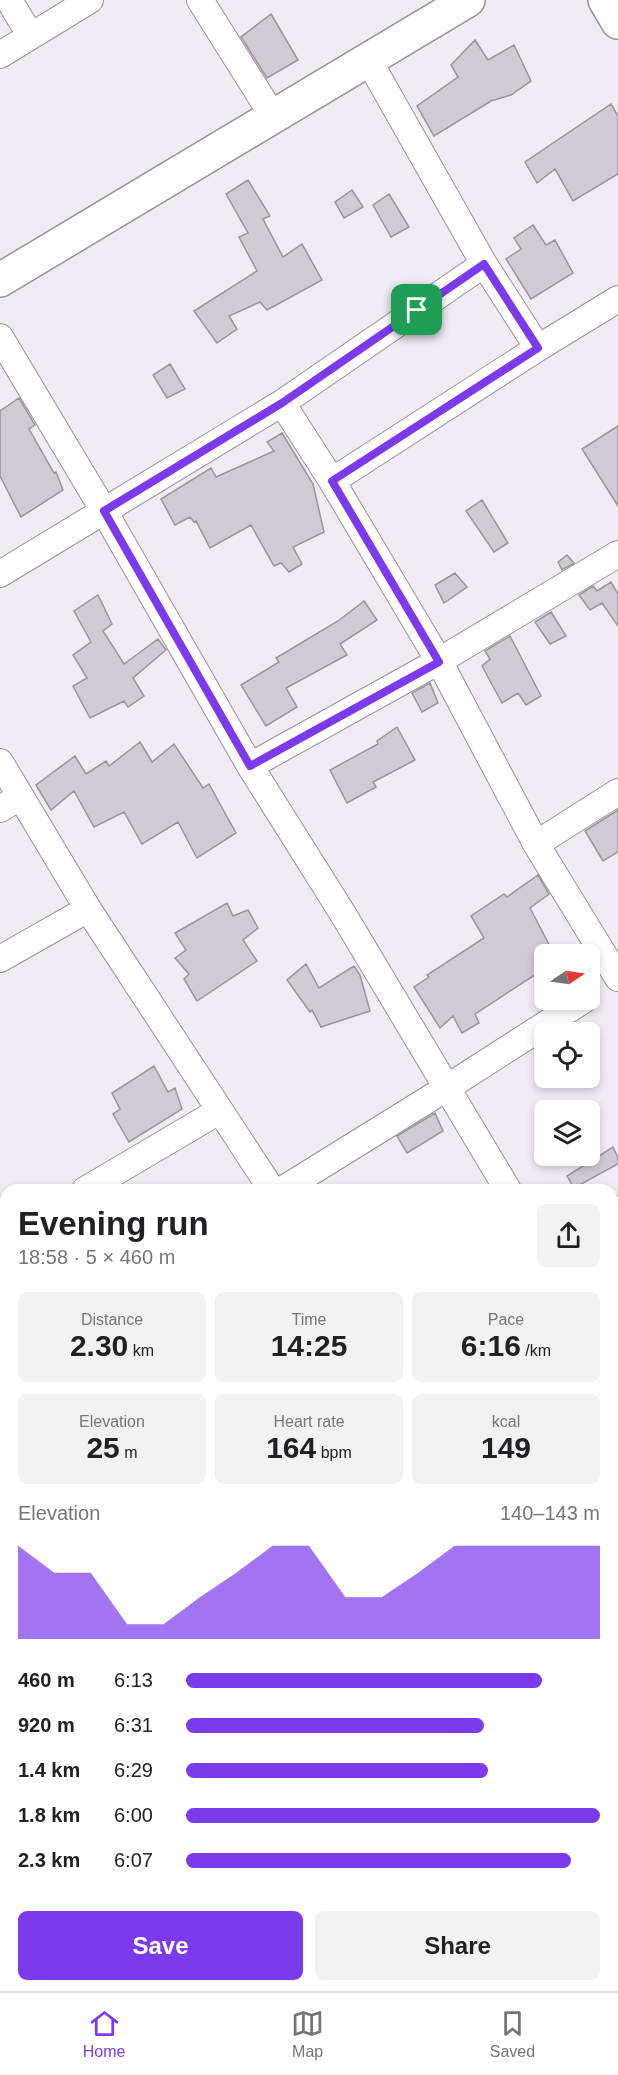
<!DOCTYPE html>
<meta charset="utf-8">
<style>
:root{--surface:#fff;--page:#f2f2f2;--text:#202124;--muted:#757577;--line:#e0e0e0;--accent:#7c3aed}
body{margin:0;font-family:Arial,sans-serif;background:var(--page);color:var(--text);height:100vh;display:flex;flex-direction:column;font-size:22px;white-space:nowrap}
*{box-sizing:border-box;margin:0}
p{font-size:20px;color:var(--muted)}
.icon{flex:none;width:33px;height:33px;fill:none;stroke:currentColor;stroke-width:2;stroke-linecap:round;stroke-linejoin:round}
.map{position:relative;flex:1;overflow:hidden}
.drawer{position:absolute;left:0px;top:1184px;width:618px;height:808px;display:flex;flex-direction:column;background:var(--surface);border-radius:18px 18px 0 0;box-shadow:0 3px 9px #0003}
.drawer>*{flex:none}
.needle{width:39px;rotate:77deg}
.tools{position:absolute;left:534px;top:944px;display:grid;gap:12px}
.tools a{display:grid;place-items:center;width:66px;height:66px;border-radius:9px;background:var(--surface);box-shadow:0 3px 9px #0003;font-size:30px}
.pin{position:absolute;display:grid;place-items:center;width:51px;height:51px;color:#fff;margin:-26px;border-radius:12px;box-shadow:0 3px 9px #0006}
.round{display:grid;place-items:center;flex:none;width:63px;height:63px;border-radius:9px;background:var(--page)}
.overview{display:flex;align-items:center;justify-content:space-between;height:102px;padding:0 18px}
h1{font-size:33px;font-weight:700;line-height:45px}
.figures{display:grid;grid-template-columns:repeat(3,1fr);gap:9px;height:102px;padding:6px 18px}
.figures div{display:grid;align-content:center;border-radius:9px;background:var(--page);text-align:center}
.figures b{font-size:30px;font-weight:700}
.figures small{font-size:16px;font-weight:400}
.figures p{font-size:16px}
.chart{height:168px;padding:12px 18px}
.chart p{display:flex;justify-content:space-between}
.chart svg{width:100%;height:108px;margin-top:6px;fill:var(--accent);opacity:.7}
.button{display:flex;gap:12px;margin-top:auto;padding:12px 18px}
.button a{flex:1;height:69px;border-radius:9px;background:var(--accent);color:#fff;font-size:24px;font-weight:700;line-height:69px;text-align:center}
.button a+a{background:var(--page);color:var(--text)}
ul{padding:0 18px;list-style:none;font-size:20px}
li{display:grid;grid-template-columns:96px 72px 1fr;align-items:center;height:45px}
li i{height:15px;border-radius:8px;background:var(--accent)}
.menu{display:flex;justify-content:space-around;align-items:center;height:84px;border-top:2px solid var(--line);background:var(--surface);font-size:16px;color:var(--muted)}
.menu a{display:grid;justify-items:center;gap:3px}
.menu .on{color:var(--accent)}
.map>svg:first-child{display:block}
.building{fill:#d1cbd4;stroke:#9a949c;stroke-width:1.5}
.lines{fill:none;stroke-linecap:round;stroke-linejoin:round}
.street-casing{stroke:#969098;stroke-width:28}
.secondary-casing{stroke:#969098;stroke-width:36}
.street{stroke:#fff;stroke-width:26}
.secondary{stroke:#fff;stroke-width:33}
.route-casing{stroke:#fff;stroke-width:12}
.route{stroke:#7c3aed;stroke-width:8}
</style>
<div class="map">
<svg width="618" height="1991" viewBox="0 0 618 1991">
<rect width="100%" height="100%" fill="#f1ebf4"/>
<path class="building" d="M271,14l27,46 -31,18 -26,-41z
M475,40l13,20 26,-15 17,36 -20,14 -20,6 -57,35 -17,-30 41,-29 -7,-12z
M611,104l7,12v58l-45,27 -18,-32 -18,14 -12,-21z
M248,180l22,36 -7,3 20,38 19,-13 20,36 -55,30 -7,-8 -31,14 8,13 -20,14 -23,-32 63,-40 -18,-34 9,-4 -22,-39z
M352,190l11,17 -19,11 -9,-16z
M389,194l20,33 -18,10 -18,-32z
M533,225l13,20 9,-5 18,33 -42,26 -25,-40 15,-10 -7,-11z
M170,364l15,25 -18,9 -14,-23z
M19,398l16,27 -6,4 25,44 2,-1 7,18 -42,27 -21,-41v-65z
M618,426v80l-36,-57z
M282,433l31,51 11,48 -31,15 9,17 -13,8 -8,-9 -7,3 -23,-41 -41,23 -14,-27 -2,1 -4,-5 -15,8 -14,-26 50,-31 5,9 58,-26 -7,-9z
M482,500l26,43 -14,9 -28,-41z
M567,555l7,8 -12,7 -4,-8z
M455,573l12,14 -23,16 -9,-18z
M611,582l7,12v32l-16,-23 -12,7 -11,-15 14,-9 4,5z
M98,595l14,29 -9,7 21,33 34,-25 8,11 -33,28 11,18 -16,11 -4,-6 -34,17 -17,-32 14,-8 -14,-23 18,-13 -17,-31z
M364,601l13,19 -37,24 7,11 -61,33 11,19 -31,19 -25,-41 38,-23 -3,-4 62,-37z
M551,612l15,24 -16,8 -15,-22z
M510,636l31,60 -15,9 -8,-12 -16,10 -20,-37 8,-7 -5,-8z
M430,683l8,20 -16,9 -10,-19z
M397,727l18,33 -42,22 3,5 -29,16 -17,-33 48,-26 -1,-3z
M140,742l12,20 22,-18 29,44 6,-4 27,49 -39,25 -19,-36 -36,22 -18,-32 -30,15 -20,-36 -23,19 -15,-25 39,-29 11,18 20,-13 3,5z
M618,810v42l-15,9 -18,-30z
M538,875l11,19 -19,14 24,46h-10v15l-69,45 4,9 -17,10 -9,-17 -13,12 -26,-41 15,-10 -2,-2 57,-37 -13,-22 33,-22 3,3z
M227,903l6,13 15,-6 10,18 -15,12 14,21 -60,40 -13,-22 5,-5 -14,-16 11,-8 -11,-17z
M306,964l13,24 35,-22 6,9 10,36 -49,16 -9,-17 -2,2 -23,-32z
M154,1066l14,26 7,-4 7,21 -53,33 -16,-28 7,-5 -8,-16z
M435,1113l8,18 -36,22 -10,-17z
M613,1147l5,11v6l-44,24 -7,-12z"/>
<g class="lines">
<defs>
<path id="street" d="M9,0l21,35
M200,0l73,116
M0,55l90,-55
M369,61l115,203 54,84
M0,337l104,174 146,255 93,148 165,276
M282,403l50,78 107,180 97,183 82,134
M332,481l206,-133 80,-49
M0,574l282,-171 202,-139
M0,762l88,147 184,281
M250,766l189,-105 179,-107
M0,809l20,-12
M536,844l82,-52
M0,959l88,-50
M85,1190l134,-79
M282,1190l163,-101 140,-90
M612,1212l6,-3
M0,1241l6,-3
M0,1350l6,-3
M612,1365l6,10
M0,1388l6,10
M0,1480l6,-4
M612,1587l6,-4
M612,1769l6,10
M0,1784l6,11
M357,1986l3,5
M586,1986l3,5
M112,1991l9,-5"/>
<path id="secondary" d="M605,0l13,22
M0,280l468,-280"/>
</defs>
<use href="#street" class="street-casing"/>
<use href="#secondary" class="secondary-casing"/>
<use href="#street" class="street"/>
<use href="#secondary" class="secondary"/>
</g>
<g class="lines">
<defs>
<path id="route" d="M484,264l54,84 -206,133 107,181 -189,104 -146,-255 178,-108z"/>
</defs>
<use href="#route" class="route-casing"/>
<use href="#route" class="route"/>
</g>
</svg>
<div class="tools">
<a><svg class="needle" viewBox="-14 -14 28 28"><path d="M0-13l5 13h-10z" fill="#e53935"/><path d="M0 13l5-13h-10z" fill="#757577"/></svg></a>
<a><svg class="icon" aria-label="locate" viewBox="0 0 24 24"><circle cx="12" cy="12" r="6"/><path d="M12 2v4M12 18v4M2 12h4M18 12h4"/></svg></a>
<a><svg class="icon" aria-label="layers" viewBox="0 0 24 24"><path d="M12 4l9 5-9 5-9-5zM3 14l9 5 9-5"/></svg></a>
</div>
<div class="pin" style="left:417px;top:310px;background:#1e9e55"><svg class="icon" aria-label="arrive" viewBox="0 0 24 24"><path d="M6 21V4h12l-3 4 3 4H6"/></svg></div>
<section class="drawer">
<div class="overview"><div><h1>Evening run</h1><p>18:58 · 5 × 460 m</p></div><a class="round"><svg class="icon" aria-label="share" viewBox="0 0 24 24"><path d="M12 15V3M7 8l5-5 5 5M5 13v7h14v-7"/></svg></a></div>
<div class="figures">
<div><p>Distance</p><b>2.30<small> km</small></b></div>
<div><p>Time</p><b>14:25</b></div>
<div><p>Pace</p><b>6:16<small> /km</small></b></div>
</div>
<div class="figures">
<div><p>Elevation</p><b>25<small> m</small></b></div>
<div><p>Heart rate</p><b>164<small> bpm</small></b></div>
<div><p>kcal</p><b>149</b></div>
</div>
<div class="chart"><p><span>Elevation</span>140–143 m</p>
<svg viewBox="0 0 160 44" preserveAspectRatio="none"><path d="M0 44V6L10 17L20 17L30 38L40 38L50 27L60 17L70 6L80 6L90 27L100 27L110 17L120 6L130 6L140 6L150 6L160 6V44z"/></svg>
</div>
<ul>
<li><b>460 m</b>6:13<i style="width:86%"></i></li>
<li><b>920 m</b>6:31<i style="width:72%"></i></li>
<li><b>1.4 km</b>6:29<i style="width:73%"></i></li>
<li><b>1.8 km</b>6:00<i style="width:100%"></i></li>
<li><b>2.3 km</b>6:07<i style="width:93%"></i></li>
</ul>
<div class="button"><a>Save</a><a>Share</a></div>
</section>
</div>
<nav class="menu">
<a class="on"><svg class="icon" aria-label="home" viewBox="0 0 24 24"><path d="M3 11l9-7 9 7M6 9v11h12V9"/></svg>Home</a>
<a><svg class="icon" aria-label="map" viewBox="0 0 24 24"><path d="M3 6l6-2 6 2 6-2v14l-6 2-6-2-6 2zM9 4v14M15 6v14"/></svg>Map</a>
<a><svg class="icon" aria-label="saved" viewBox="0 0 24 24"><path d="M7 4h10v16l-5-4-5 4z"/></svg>Saved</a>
</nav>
